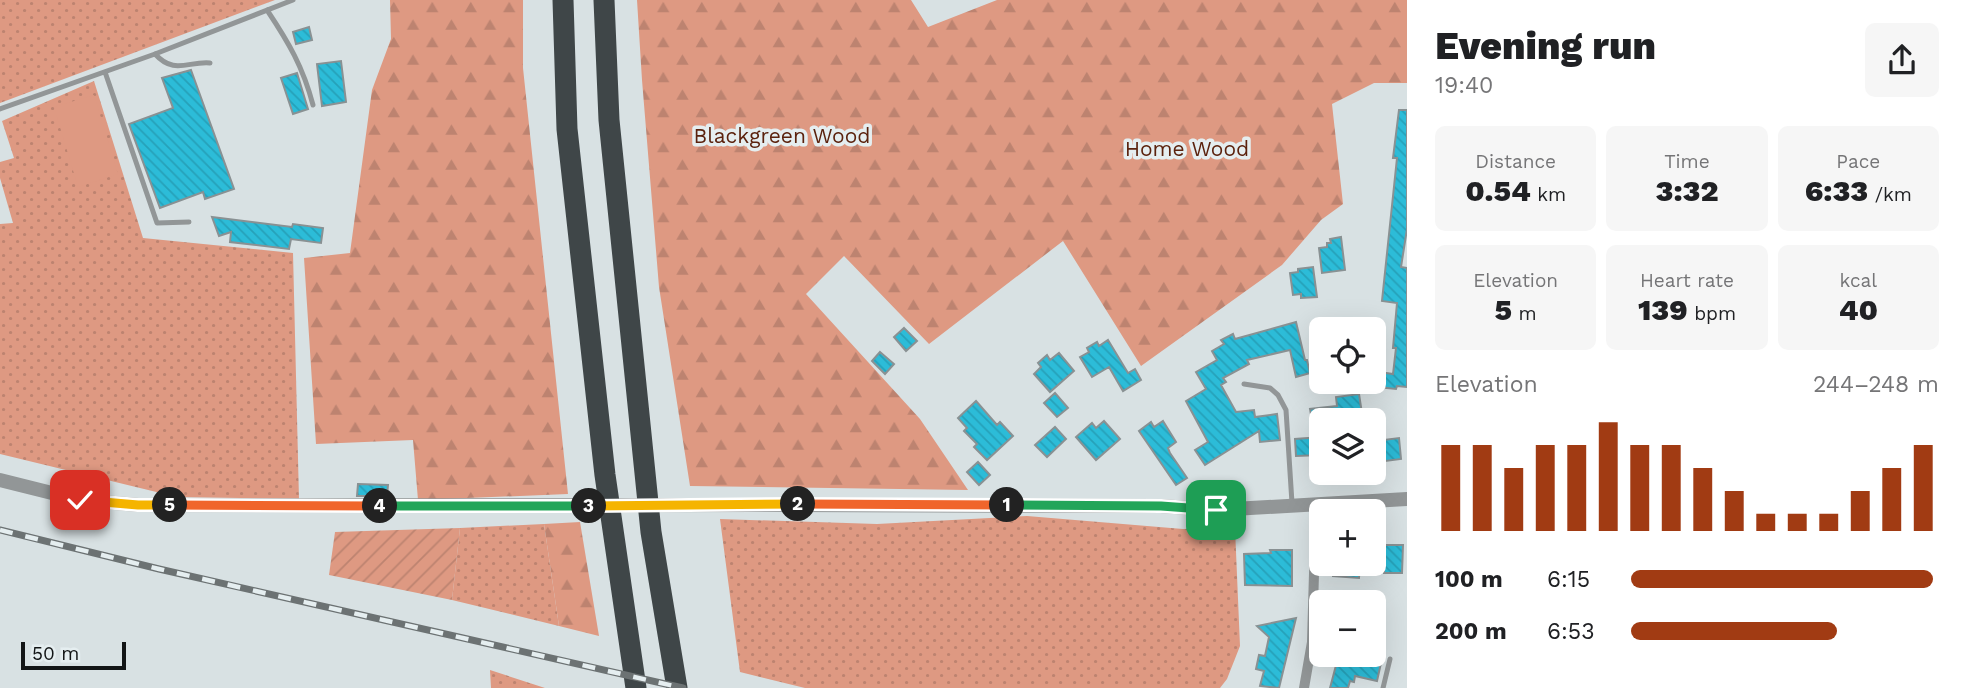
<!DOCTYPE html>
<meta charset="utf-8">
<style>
:root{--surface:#fff;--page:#f6f6f6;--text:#202124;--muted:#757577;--accent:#a13b13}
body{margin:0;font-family:"Work Sans",sans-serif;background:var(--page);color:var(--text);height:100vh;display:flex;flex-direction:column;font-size:26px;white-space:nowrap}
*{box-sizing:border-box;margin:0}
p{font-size:23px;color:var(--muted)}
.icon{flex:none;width:38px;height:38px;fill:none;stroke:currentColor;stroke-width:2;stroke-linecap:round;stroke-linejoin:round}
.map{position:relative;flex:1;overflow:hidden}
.details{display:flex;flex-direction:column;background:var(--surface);width:560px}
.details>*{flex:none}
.controls{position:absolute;left:1309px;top:317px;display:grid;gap:14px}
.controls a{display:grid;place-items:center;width:77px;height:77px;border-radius:10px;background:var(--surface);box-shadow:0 7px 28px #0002;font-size:35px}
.scale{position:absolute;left:21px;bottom:18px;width:105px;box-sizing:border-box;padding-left:7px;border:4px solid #121516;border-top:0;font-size:19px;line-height:24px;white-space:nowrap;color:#121516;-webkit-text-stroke:5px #e5eef0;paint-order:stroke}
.pin{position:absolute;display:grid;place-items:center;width:60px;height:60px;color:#fff;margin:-30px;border-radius:14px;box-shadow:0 4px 10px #0006}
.km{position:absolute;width:35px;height:35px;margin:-18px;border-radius:50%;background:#222;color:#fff;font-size:19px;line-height:35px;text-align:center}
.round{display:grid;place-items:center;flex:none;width:74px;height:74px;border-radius:10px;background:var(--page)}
.headline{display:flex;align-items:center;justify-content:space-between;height:119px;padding:0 28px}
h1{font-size:38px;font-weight:800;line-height:52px}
.stats{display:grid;grid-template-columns:repeat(3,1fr);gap:10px;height:119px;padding:7px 28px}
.stats div{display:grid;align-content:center;border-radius:10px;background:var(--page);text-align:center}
.stats b{font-size:30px;font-weight:800}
.stats small{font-size:19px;font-weight:400}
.stats p{font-size:19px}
.chart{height:196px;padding:14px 28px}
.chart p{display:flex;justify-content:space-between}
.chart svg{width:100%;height:126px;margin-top:7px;stroke:var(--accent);stroke-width:6}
ul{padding:0 28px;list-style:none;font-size:23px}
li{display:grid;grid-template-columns:112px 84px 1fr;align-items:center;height:52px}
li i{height:18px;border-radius:9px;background:var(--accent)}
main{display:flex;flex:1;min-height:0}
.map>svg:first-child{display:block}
.grass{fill:url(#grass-dots)}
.forest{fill:url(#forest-firs)}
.park{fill:#de9982}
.garden{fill:url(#garden-furrows)}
.building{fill:url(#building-back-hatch);stroke:#899193;stroke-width:2}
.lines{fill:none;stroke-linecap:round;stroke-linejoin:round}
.service{stroke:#929697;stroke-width:5}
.minor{stroke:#929697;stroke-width:10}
.tertiary{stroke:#929697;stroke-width:14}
.motorway{stroke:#3f4648;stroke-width:21}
.rail-casing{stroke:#6c7273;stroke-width:7}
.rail{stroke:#e5eef0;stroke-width:4.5;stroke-dasharray:13;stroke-linecap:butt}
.split-1-casing{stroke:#fff;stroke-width:14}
.split-2-casing{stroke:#fff;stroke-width:14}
.split-3-casing{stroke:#fff;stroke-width:14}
.split-4-casing{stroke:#fff;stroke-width:14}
.split-5-casing{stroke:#fff;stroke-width:14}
.split-6-casing{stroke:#fff;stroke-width:14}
.split-1{stroke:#22a559;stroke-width:9}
.split-2{stroke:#f0652b;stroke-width:9}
.split-3{stroke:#f5b400;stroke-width:9}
.split-4{stroke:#22a559;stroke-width:9}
.split-5{stroke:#f0652b;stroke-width:9}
.split-6{stroke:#f5b400;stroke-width:9}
.labels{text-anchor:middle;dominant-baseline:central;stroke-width:7;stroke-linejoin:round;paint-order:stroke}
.park-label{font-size:21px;fill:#5b220d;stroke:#e5eef0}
</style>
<main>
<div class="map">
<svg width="1407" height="688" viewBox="0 0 1407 688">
<defs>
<pattern id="grass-dots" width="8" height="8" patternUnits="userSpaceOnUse" patternTransform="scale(1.75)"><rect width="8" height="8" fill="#de9982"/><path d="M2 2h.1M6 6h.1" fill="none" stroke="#bd8370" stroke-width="1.8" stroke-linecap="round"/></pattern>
<pattern id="forest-firs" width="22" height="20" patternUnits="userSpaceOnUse" patternTransform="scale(1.75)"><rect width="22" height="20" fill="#de9982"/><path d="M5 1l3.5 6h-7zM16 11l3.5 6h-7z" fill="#bd8370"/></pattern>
<pattern id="garden-furrows" width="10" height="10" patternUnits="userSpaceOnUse" patternTransform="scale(1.75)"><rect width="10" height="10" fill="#de9982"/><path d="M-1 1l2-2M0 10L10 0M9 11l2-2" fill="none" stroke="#bd8370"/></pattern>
<pattern id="building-back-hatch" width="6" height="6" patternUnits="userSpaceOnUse" patternTransform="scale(1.75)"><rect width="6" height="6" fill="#2cbcd8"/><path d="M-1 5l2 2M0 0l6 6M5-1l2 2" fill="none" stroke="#26a1b9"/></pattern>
</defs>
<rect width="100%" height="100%" fill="#d8e1e3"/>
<path class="grass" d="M0,0h275l-275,103z
M94,81l49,157 150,15 6,246 -122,-2 -177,-43v-230l13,-1 -13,-45v-16l14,-4 -12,-37z
M1027,516l156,13 52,-1 5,118 -13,33 -7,9h-415l-65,-16 -20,-153 157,5z
M544,524l15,102 -107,-26 8,-72z
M490,670l55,18h-54z"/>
<path class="forest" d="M390,0h133v68l45,426 -150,6 -5,-60 -97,4 -12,-186 46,-5 22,-163 19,-51z
M637,0h274l17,27 69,-27h410v83h-33l-42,21 11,100 -22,16 -39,45 -141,101 -78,-125 -134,103 -85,-88 -38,38 114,125 48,71 -278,-4 -31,-199 -17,-207z
M580,522l19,114 -40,-10 -15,-102z"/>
<path class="park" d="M94,95l24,79 -40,13 -24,-80z"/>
<path class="garden" d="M460,528l-8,72 -123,-25 6,-43z"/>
<path class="building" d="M309,27l3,13 -16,4 -3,-12z
M341,61l5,41 -24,4 -5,-42z
M191,70l43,119 -29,10 -2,-7 -43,16 -31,-84 44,-16 -11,-30z
M297,73l11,36 -15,5 -12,-36z
M1399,110h8v119l-6,38 6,1v119l-10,-1 -1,3 -18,-2 1,-15 14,2 3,-26h-3l4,-45 -15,-2 15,-143h-4z
M212,217l80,10 1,-3 30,4 -2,15 -30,-4 -2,10 -59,-7 1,-10 -12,4z
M1341,237l4,33 -23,3 -3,-25 8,-1v-4h4l-1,-4z
M1313,267l4,30 -16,1v-4l-8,1 -3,-22 8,-1v-3z
M1296,322l9,38h2l3,13 -14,4 -6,-27 -43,10 2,4 -26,14 3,4 -5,3 15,27 18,-2 1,7 22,-3 3,26 -20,2 -1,-11 -54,34 -10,-15 13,-8 -22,-41 20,-12 -10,-17 21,-12 -5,-9 12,-7 -3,-4 12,-6 2,5z
M904,328l13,13 -11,10 -12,-14z
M1108,340l20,33 7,-4 6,11 -18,11 -14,-24 -17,10 -12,-20 9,-5 -2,-4 10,-6 2,4z
M880,352l14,12 -9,10 -13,-13z
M1059,353l15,18 -24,21 -16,-18 7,-7 -3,-4 9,-8 3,5z
M1055,393l13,15 -11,9 -13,-14z
M1359,394l4,26h-51l-2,-11 27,-3 -1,-9z
M976,401l21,24 3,-3 13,14 -26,24 -13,-13 3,-3 -13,-13 3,-3 -9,-10z
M1104,421l16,18 -24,21 -20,-23 16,-14 4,5z
M1163,421l13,21 -8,6 2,5 17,25 -11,7 -37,-54 12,-9 3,5z
M1055,427l11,12 -19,18 -12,-12z
M1321,437v18l-25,1 -1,-17z
M1399,438l2,21 -23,3 -3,-21z
M978,462l12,13 -11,10 -12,-13z
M358,484l30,1 -1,11h-30z
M1374,545h29l-1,28h-18v-3l-10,-1z
M1270,550h22v36l-47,-1 -1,-31 27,-1z
M1333,564h27l-1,14 -26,-2z
M1296,618l-17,70 -19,-2 4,-15 -8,-2 3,-14 6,1 4,-19 -12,-11z
M1339,654h44l-6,27 -22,-5 -1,6 -4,-1 -2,7h-18z"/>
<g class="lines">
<path class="service" d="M267,10c22,33 36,57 46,95
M155,54c19,21 33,7 55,9
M105,72l52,151 32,-1
M0,109l155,-55 138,-54
M1244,384l26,4 8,7 8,15 6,93
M1383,688l7,-29"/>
<path class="minor" d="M1304,688l8,-46 4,-137"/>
<path class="tertiary" d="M0,480l80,20 58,5c341,1 682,-1 1023,1l55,4 191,-11"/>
<path class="motorway" d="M563,0l4,129 38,346 31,213
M604,0l5,120 42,412 26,156"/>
<defs>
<path id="rail" d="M0,530l159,39 524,119"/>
</defs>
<use href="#rail" class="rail-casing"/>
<use href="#rail" class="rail"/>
</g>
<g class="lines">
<defs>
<path id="split-1" d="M1007,505l154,1 55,4"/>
<path id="split-2" d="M798,504l209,1"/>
<path id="split-3" d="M589,506l209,-2"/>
<path id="split-4" d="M380,506h209"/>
<path id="split-5" d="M170,505l210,1"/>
<path id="split-6" d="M80,500l58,5h32"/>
</defs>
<use href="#split-1" class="split-1-casing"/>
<use href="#split-2" class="split-2-casing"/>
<use href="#split-3" class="split-3-casing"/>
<use href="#split-4" class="split-4-casing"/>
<use href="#split-5" class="split-5-casing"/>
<use href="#split-6" class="split-6-casing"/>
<use href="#split-1" class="split-1"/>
<use href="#split-2" class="split-2"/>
<use href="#split-3" class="split-3"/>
<use href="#split-4" class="split-4"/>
<use href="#split-5" class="split-5"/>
<use href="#split-6" class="split-6"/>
</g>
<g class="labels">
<g class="park-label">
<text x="782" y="135">Blackgreen Wood</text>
<text x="1187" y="148">Home Wood</text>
</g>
</g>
</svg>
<div class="controls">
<a><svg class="icon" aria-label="locate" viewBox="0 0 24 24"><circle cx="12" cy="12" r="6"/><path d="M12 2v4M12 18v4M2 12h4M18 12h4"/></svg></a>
<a><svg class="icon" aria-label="layers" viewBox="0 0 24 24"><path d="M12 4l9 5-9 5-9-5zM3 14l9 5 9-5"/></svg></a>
<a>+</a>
<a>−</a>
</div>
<div class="scale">50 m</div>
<div class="pin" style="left:1216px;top:510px;background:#1e9e55"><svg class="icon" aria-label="arrive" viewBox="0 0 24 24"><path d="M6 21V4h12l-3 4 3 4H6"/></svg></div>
<div class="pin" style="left:80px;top:500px;background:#d93025"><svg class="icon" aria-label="check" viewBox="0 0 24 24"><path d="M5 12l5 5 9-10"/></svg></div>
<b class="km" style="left:1007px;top:505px">1</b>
<b class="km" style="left:798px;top:504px">2</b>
<b class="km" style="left:589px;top:506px">3</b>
<b class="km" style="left:380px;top:506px">4</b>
<b class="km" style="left:170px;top:505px">5</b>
</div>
<section class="details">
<div class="headline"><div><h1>Evening run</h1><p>19:40</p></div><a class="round"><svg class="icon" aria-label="share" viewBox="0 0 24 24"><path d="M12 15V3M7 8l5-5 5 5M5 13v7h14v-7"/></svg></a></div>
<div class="stats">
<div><p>Distance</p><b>0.54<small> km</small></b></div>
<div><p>Time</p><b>3:32</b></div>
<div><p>Pace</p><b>6:33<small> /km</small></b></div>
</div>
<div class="stats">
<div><p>Elevation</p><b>5<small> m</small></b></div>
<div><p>Heart rate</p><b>139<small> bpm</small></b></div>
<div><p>kcal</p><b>40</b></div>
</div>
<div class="chart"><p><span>Elevation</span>244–248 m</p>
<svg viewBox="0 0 160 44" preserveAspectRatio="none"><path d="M5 44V14M15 44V14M25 44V22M35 44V14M45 44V14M55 44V6M65 44V14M75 44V14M85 44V22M95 44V30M105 44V38M115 44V38M125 44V38M135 44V30M145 44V22M155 44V14"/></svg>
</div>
<ul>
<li><b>100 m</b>6:15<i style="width:98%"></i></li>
<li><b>200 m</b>6:53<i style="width:67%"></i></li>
</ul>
</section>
</main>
